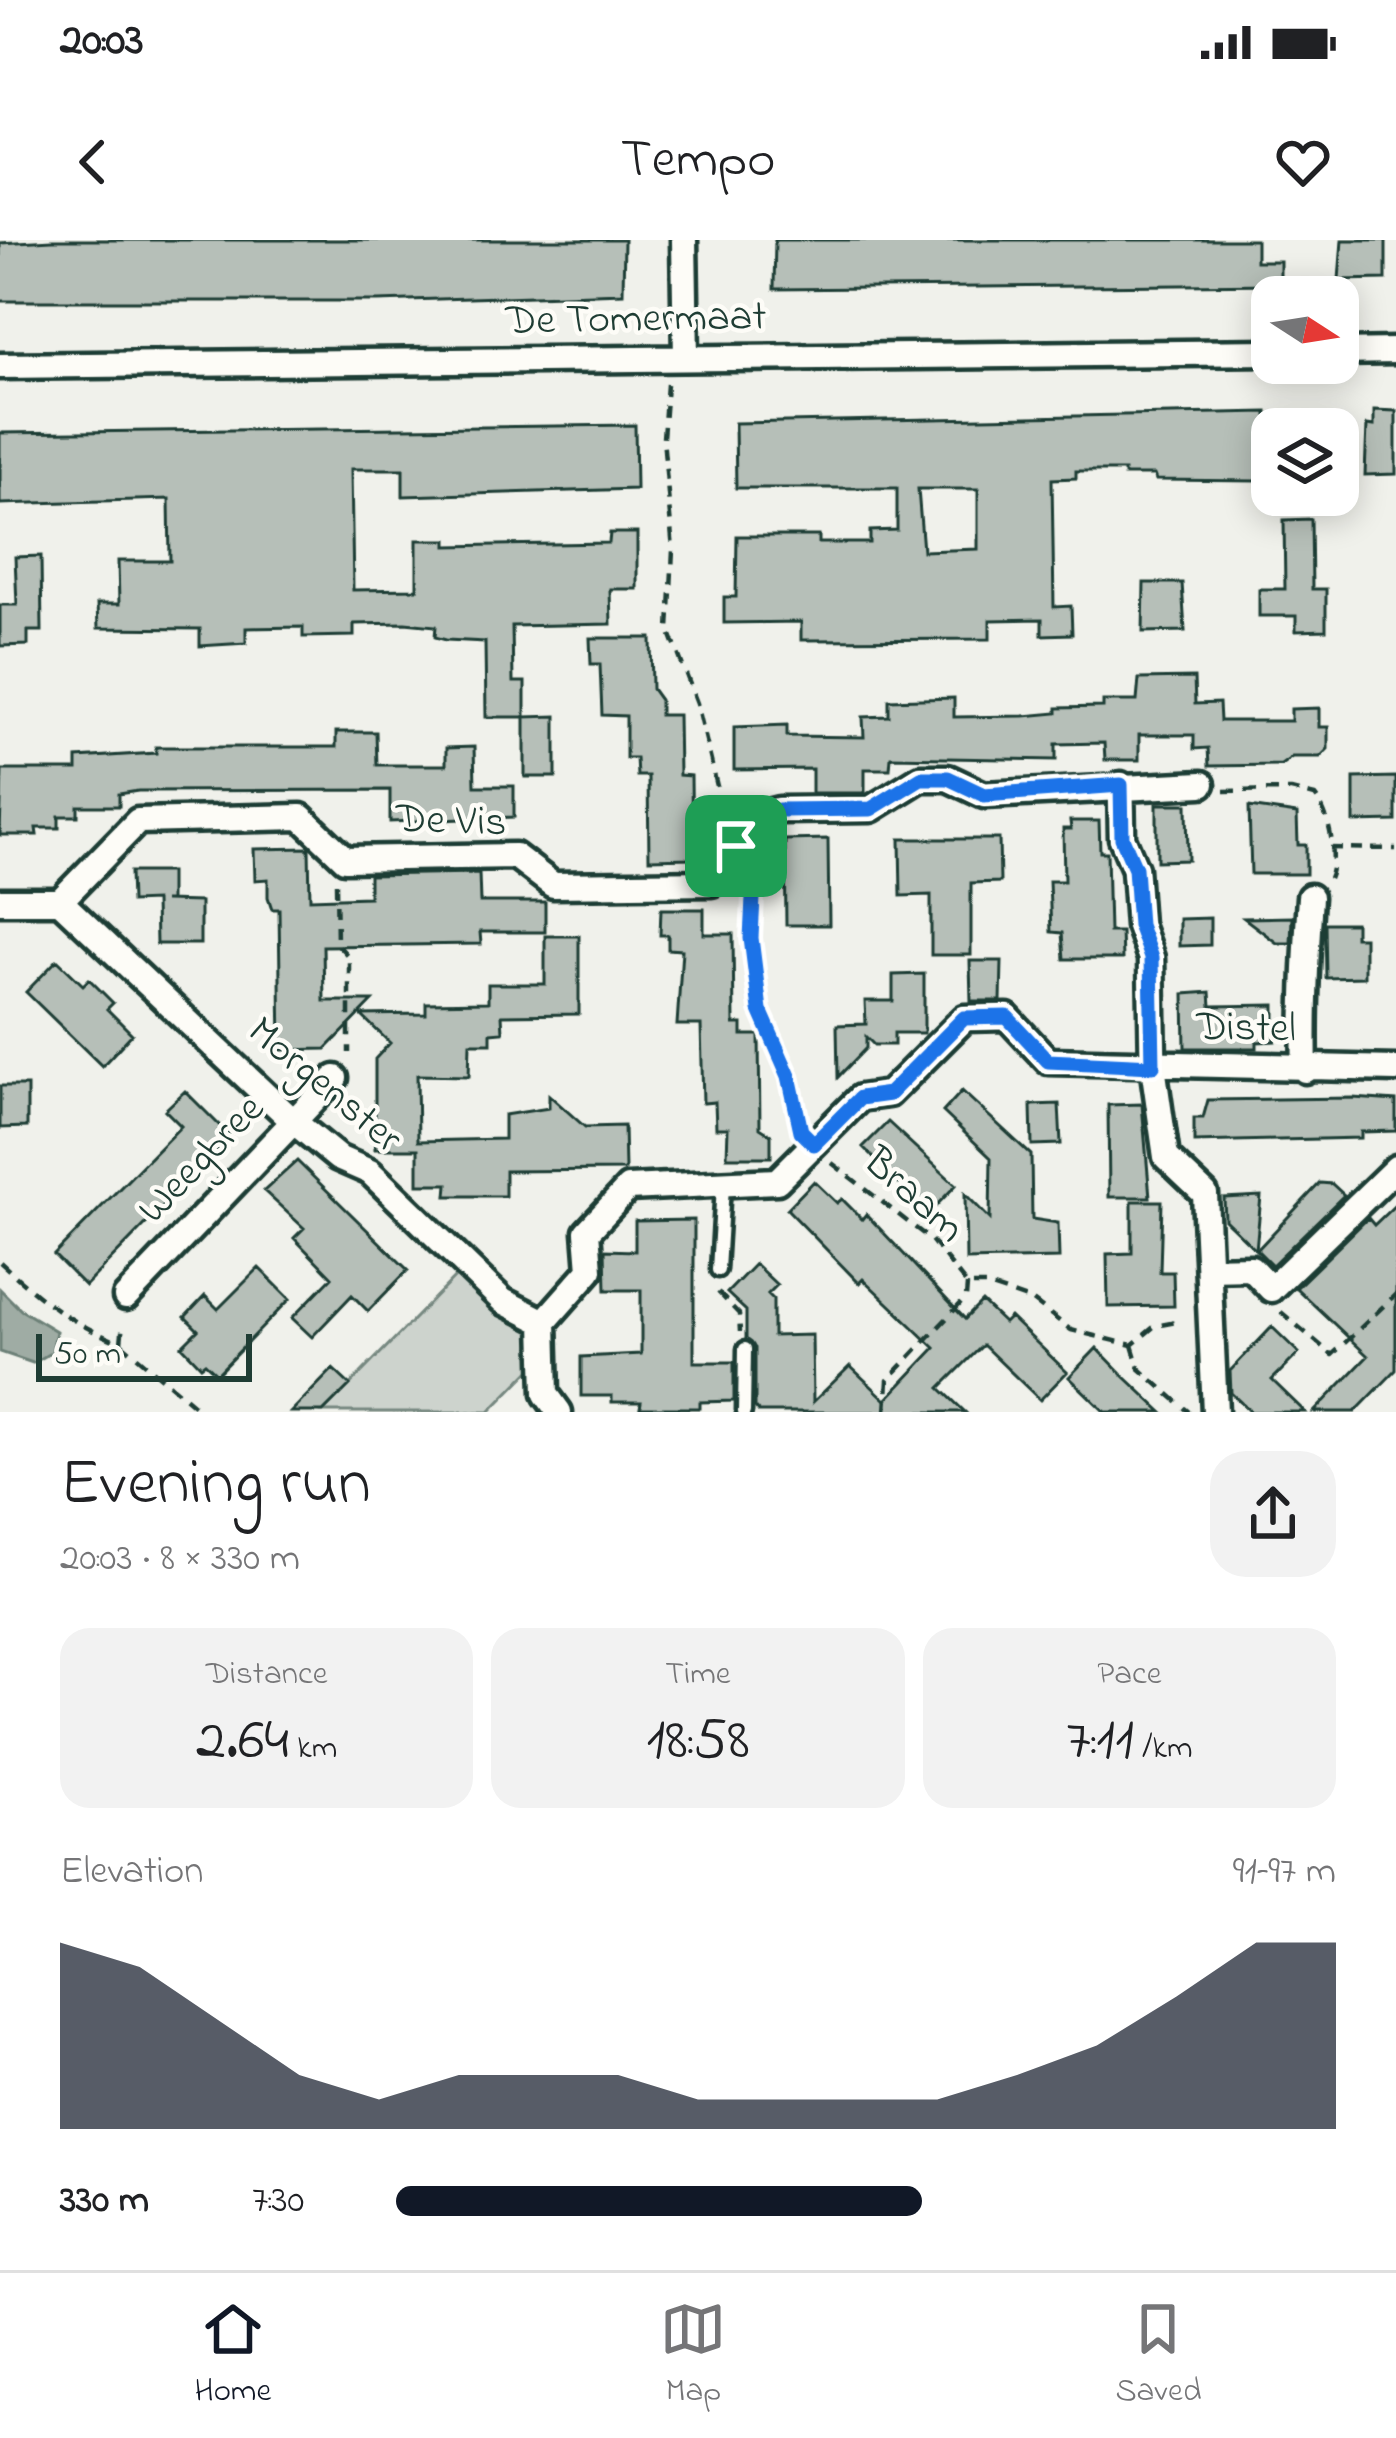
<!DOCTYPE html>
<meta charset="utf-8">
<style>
:root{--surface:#fff;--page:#f2f2f2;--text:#202124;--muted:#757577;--line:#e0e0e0;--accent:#111827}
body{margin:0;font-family:"Indie Flower",sans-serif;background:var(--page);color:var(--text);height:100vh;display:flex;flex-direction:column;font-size:45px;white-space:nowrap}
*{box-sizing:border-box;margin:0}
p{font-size:39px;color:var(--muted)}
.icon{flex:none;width:66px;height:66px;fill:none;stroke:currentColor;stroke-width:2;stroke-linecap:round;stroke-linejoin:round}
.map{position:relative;height:1172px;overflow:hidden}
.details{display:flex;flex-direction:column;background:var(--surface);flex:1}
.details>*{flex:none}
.needle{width:78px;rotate:102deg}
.fabs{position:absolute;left:1251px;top:36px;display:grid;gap:24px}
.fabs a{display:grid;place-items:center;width:108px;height:108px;border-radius:24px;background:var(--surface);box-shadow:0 6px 30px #0003;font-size:60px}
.scale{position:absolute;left:36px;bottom:30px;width:216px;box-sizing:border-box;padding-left:12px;border:6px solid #1f3d34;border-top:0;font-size:33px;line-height:42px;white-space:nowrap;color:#1f3d34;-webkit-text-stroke:9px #fdfcf7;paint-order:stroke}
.pin{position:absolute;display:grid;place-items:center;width:102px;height:102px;color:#fff;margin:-51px;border-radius:24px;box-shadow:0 6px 18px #0006}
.round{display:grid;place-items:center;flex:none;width:126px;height:126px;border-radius:36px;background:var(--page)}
.head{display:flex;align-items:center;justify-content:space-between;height:204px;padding:0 60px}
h1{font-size:66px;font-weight:600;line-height:90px}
.stats{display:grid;grid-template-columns:repeat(3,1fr);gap:18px;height:204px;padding:12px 60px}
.stats div{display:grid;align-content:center;border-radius:30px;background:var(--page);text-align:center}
.stats b{font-size:60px;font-weight:600}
.stats small{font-size:33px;font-weight:400}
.stats p{font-size:33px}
.chart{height:336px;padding:24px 60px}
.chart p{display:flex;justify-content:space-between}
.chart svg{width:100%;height:216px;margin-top:12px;fill:var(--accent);opacity:.7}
ul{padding:0 60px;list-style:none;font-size:39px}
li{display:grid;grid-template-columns:192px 144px 1fr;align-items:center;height:90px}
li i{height:30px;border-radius:15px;background:var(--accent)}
.status{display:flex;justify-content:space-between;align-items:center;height:84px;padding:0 60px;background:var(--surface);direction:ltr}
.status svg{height:33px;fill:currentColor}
header{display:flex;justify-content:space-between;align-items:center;height:156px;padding:0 60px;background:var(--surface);font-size:54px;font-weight:600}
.menu{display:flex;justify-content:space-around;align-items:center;height:168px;border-top:3px solid var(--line);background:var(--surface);font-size:33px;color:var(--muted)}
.menu a{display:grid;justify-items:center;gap:6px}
.menu .on{color:var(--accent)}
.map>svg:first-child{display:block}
.green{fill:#cdd3cd;stroke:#768880;stroke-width:3}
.water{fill:#9faca4;stroke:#6c8077;stroke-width:3}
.building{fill:#b6bfb8;stroke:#1f3d34;stroke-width:3;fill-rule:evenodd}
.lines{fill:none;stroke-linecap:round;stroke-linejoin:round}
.lane-casing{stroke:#1f3d34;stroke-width:21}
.street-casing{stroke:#1f3d34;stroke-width:33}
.path{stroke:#1f3d34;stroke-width:4.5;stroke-dasharray:12 9;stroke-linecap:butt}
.lane{stroke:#fdfcf7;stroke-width:12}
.street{stroke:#fdfcf7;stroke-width:24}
.route-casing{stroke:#fff;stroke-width:24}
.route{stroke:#1a73e8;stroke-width:15}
.labels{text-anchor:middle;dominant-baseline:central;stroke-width:9;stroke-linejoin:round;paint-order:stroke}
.street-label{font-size:42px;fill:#1f3d34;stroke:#fdfcf7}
</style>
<div class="status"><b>20:03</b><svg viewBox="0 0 49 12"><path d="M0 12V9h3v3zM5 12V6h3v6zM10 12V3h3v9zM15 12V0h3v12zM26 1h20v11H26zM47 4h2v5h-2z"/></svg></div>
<header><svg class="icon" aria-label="back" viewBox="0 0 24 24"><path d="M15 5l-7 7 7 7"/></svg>Tempo<svg class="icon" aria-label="heart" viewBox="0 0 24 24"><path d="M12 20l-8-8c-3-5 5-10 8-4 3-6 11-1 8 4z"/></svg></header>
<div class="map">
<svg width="1396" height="1172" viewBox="0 0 1396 1172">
<rect width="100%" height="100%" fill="#f0f1eb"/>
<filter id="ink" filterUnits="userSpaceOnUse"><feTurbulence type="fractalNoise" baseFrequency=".00833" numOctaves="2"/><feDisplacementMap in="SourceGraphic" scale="24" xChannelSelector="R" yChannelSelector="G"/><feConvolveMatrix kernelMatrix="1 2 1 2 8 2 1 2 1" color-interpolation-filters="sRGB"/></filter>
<g filter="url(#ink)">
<path class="green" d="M461,1031l76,64 -3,31 -45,46h-166z"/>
<path class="water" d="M0,1049l21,21 35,21 -4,21 -19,11 -33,-11z"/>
<path class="building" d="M52,0h572l-1,53 -245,8h-378v-58z
M775,0h481v21h24v23l-506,5z
M1342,0h44v39l-47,1z
M1374,170l22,1v63l-31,1 2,-50 7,1z
M1267,172l1,65 -10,4 -102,-1 -2,-5h-30v-4h-48v7l-24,1 2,128 17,-1 1,28 -30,1v-16l-52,1v19l-189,1v-18l-77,1v-26h12l1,-61h82v7h51v-12l27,-1v-42h-161l-1,-65zM918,249h60v60l-55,2z
M635,185l1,64 -233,7v-27h-52l2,121 64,-1v-49h30v6l162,-3 1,-10h27v56h-27l1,35 -99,2 1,56h12v35l31,-1v61h-31v-60h-39l-1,-75 -39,-2 -11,-3 1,-11 -31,-3 -51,1v12l-51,1v-10l-57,1v15l-46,3v-17l-102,-1 -1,-24h22l-1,-43h52l-1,-62 -169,5v-71z
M1311,279l1,70h14v41l-30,1v-15h-37v-27h26l-1,-69z
M41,316l1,75h-14v14l-28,1v-41h17l-2,-48z
M1144,343h38l3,48 -42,1z
M590,398h61l1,51 8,11v15h18l1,60 12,1 1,82 -43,1 -1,-83h-11l-1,-18h-10v-42l-24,-1 -2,-51h-9z
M1194,438l1,26 24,-1 1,18h71v-12l28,-1v19h9v22l-8,8h-28l-11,8 -72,1 -1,-18 -14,1v-14h-55v25h-34l-1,-17 -48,1v16l-165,-3 -1,12h-25v24h-53v-24l-78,1v-43l53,-2v11l77,1 -1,-20 26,-1v-16l65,-2v19l70,-1 33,-3v-5l46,-1v-6h34l2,-22z
M336,492h40l1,33h69v-17l28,-1 1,39h39v31l-124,5v-32l-252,1 -19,3v12h-41v10h-19v12h-23l1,7h-37l2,-65h75v-12l79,-5v-6h180z
M1396,537v44l-42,1v-44z
M1157,564h30l1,56 -31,1z
M1249,567l48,7 1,31h8v29h-55z
M1070,581h29l1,31h7l2,80h12l1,27h-58l-2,-26 -11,-1 -2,-51h15l-1,-52h8z
M828,599l1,86h-43l-1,-85z
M900,599h99l1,43 -29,1v72h-40v-60l-30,1z
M309,608l1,51 59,-2v-22l110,-2 1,29h65v30h-65l1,12 -158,2 1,55h49l-47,48 -45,1 -2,-141h-7l-4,-12v-18l-13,1 -1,-31z
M130,632h40v29h-6l36,1v42h-44l-1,-43 -24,1z
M661,669h43v25h29l1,90h8v11h17l1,93 11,7v22h-44l1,-29h-12l-1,-26 -12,1 -2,-78h-24l5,-75 -14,-1v-14h-8z
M1292,677l-1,26h-14l-33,-25z
M1210,678v27l-31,1v-27z
M1325,683h30v14h9v40l-38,1z
M545,696h34v78l-77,1 1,17 -12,1v10h-21l-1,33 -52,-1 1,66 86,-2v-24l45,-7v-13l36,32 39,-1 1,44 -120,1v25h-58l1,-12h-30v-35h-43v-90l15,-16 -29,-28 65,-1v-11l62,-1v-18h57z
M57,720l26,25 6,-6 24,24 -6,6 25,25 -30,32 -76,-74z
M970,721h32l-1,40h-30z
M924,734v59h-30v12h-20l-8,-8v11l-28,29 -1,-52 29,-1 -1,-23h28v-26z
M1210,752l1,14 64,-1v36l-18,1v6h-72l-1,-54z
M0,846h27v41l-27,1z
M185,851l46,46 -146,149 -31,-31 127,-129 -16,-16z
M962,851l69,64 1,64 26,4 1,35 -93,2 -1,-66 25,25 1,-61 -48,-46z
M1353,858l43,3v30l-35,1v6l-167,4v-24h9l5,-18z
M1059,864l2,40 -29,1 -1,-40z
M1142,864l8,93h-41l-1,-92z
M888,882l68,63 -27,28 -66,-66z
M297,921l111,109 -40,41 -16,-16 -40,42 -20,-19 40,-41 -38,-39 10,-10 -40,-37z
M814,941l23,22 5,-4 20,20 4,-5 99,105 17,-17 22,21 6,-6 57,55 -27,28 -57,-55 -43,43 25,24h-206l-4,-5v-59l-9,-9v-28l-19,-18 28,-29 22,21 -9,9 5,5v37l39,-1 1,67 37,-36 36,34 49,-52 -72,-69 -4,4 -72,-74z
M1320,943l12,1 12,11 -72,70 -15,-15z
M1261,956l-5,54 -31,-30 -1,-22z
M1132,961h30l-2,71h13l1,34 -66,1 -1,-53 25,-1z
M1396,964v166l-41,42h-41l54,-56 -72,-68 72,-70 6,7z
M694,980v142h40v39l-34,1v6h-60l1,-6h-29v-6h-31v-39l60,-3v-64h-35l-1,-40 30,1v-30z
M259,1028l31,31 -73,75 -12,-11 -4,3 -19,-20 16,-16 -13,-13 20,-21 13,13z
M1272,1087l27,26 -27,27 33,32h-54l-20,-19 -1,-22z
M1097,1108l28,29 37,35h-57l-36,-35z
M333,1129l17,16 -27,27h-32z"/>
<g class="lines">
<defs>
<path id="lane" d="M718,1030l5,-85
M744,1172l1,-63"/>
<path id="street" d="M684,0l2,118
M1338,112l58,-1
M0,126l1272,-14
M1121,545l1,53 13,31 4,56 12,33 2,108 13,91 39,37 10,218
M0,661h60l78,-80 163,-4 44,42 170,-3 38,29 159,-2 17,-15 11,-42 11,-9 28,-7 92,-1 50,-31h27l36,17 218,-11
M60,661l233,220 45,37 32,14 133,129 41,21
M1305,830c-2,-59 1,-114 5,-173
M1209,1029l42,-1 20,21 125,-121
M126,1057l209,-219
M559,1172l-13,-18 -2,-72 46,-52 -3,-38 41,-44 149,-7 83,-83 29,-4 76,-76 42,-1 41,44 348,8"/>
</defs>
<use href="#lane" class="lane-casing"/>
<use href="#street" class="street-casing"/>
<path class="path" d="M667,144l-4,54 10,112 -4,80 28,73 25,104
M1224,551l67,-1 24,6c15,18 23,63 14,83
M1330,608l66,1
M336,643l1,61 12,13v96
M750,645l4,96 13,50 22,45 10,47
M832,923l99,77 36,45h18l48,16 38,29 61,15 23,-19 27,-5
M0,1022c39,36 71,62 121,81l2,-21
M718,1052l21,22 1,18
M1281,1072l51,43 64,-61
M121,1103l81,69
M1132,1105l7,23 50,44
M886,1172l2,-32 78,-82 1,-13"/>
<use href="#lane" class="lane"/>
<use href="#street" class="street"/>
</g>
</g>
<g class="lines" filter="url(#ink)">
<defs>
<path id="route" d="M921,538h27l36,17 137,-10 1,53 13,30 4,57 12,33 2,108 -105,-5 -41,-44 -43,1 -75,76 -29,4 -46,46 -13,-13 -12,-55 -29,-66 -9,-72 2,-40 -17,-52 4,-20 11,-9 28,-7 92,-1z"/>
</defs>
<use href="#route" class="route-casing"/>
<use href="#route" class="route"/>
</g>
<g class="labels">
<g class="street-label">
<text transform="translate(636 80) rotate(-1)">De Tomermaat</text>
<text transform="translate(451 582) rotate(2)">De Vis</text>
<text transform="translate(1246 789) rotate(1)">Distel</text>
<text transform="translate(324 846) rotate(40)">Morgenster</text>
<text transform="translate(202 920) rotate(-46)">Weegbree</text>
<text transform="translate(913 956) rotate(42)">Braam</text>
</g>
</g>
</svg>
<div class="fabs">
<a><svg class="needle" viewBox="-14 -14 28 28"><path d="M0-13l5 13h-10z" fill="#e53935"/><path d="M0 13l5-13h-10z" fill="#757577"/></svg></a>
<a><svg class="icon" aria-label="layers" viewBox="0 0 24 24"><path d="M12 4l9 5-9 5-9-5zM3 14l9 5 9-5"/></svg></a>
</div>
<div class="scale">50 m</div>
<div class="pin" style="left:736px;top:606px;background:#1e9e55"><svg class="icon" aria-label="arrive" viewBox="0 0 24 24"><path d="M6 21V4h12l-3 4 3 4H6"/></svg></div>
</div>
<section class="details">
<div class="head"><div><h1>Evening run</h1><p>20:03 · 8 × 330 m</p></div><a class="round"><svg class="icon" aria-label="share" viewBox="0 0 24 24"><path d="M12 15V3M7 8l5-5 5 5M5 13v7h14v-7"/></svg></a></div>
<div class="stats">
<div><p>Distance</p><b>2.64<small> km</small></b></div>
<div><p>Time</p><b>18:58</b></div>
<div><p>Pace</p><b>7:11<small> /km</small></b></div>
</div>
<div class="chart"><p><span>Elevation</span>91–97 m</p>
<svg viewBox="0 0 160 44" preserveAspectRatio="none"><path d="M0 44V6L10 11L20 22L30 33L40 38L50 33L60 33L70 33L80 38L90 38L100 38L110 38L120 33L130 27L140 17L150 6L160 6V44z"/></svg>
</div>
<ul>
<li><b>330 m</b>7:30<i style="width:56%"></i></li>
</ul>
</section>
<nav class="menu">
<a class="on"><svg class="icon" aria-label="home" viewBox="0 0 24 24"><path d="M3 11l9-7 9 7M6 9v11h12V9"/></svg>Home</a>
<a><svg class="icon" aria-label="map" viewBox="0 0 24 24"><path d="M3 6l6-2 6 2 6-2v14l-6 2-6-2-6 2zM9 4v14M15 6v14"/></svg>Map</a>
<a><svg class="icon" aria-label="saved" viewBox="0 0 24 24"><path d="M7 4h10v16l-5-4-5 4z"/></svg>Saved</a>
</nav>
